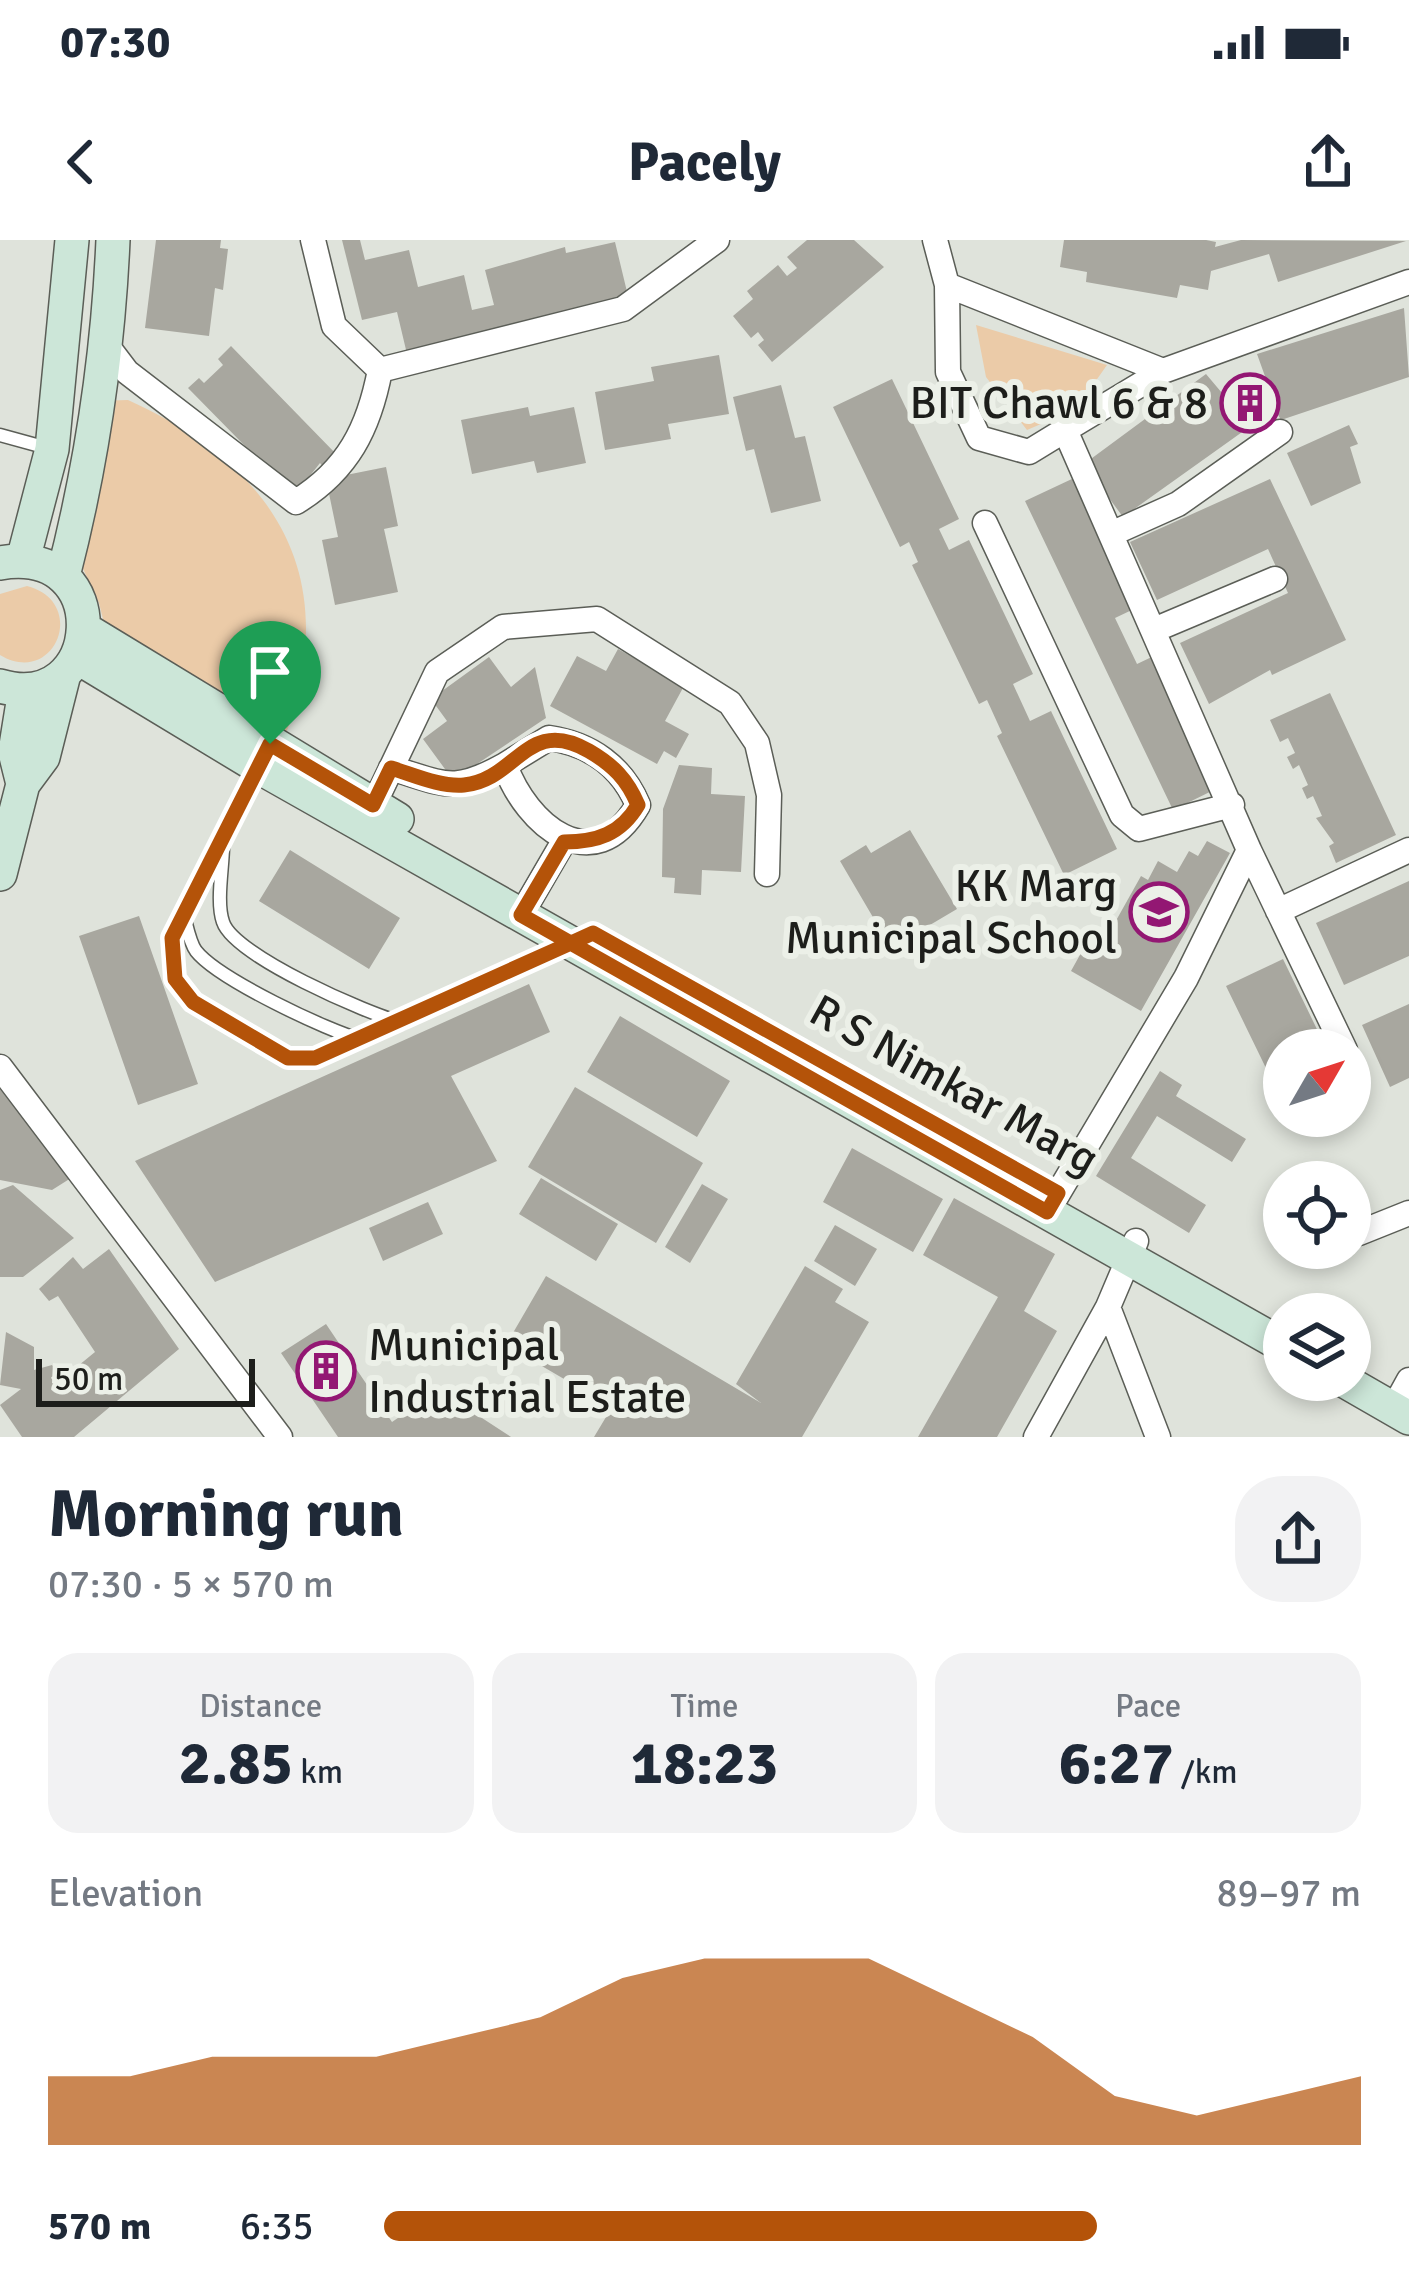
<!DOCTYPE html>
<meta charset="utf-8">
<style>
:root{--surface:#fff;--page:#f2f2f3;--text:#1f2937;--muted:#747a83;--accent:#b45309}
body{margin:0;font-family:Signika,sans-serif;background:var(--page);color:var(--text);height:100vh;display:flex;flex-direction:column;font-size:45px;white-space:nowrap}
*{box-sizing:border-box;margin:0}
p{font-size:39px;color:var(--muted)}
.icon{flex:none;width:66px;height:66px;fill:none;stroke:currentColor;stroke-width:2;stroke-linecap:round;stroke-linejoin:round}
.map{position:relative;height:1197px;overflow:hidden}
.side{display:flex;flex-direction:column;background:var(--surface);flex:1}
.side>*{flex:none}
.needle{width:78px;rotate:51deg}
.buttons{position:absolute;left:1263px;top:789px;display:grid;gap:24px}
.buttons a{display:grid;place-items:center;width:108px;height:108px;border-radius:50%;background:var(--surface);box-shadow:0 6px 18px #0003;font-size:60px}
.scale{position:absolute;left:36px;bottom:30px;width:219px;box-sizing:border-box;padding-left:12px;border:6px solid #1d1e1b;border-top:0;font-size:33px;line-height:42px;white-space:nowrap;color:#1d1e1b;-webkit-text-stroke:9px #ecf0e8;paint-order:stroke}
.pin{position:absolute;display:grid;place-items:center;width:102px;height:102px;color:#fff;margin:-123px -51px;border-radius:50% 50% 50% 0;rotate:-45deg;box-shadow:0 0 12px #0007}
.pin .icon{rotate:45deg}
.round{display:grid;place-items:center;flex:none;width:126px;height:126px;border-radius:48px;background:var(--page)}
.head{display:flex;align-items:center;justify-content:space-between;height:204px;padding:0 48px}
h1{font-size:66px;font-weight:700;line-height:90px}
.metrics{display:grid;grid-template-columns:repeat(3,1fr);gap:18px;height:204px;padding:12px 48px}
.metrics div{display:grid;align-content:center;border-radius:30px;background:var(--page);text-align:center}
.metrics b{font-size:60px;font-weight:700}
.metrics small{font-size:33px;font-weight:400}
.metrics p{font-size:33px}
.chart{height:336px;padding:24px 48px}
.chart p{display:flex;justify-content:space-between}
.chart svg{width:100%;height:216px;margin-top:12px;fill:var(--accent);opacity:.7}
ul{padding:0 48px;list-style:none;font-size:39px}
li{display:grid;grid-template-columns:192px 144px 1fr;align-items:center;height:90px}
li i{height:30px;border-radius:15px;background:var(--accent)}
.status{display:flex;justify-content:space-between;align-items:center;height:84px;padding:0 60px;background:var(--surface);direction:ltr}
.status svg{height:33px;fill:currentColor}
header{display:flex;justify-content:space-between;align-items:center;height:156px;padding:0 48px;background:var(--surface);font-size:54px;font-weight:700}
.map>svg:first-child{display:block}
.green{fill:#ebcba8}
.building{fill:#a8a79f}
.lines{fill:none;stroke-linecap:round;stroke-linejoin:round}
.lane-casing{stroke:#5b5e57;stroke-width:15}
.street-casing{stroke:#5b5e57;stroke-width:27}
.secondary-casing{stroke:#5b5e57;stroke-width:36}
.lane{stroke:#fff;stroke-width:12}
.street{stroke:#fff;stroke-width:24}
.secondary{stroke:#cce6d8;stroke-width:33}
.route-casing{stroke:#fff;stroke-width:24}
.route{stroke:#b45309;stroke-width:15}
.labels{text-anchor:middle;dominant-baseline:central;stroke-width:12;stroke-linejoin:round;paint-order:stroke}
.poi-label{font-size:45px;fill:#1d1e1b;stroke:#ecf0e8;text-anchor:end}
.street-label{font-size:45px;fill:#1d1e1b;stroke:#ecf0e8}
</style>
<div class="status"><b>07:30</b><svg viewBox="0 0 49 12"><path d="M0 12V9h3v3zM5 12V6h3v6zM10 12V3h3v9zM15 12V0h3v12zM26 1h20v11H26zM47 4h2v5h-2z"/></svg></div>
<header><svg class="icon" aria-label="back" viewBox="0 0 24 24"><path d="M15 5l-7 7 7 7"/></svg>Pacely<svg class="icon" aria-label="share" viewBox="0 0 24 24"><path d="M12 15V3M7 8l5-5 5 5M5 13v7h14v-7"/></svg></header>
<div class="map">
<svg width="1409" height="1197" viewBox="0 0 1409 1197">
<rect width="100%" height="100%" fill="#dfe3db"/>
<path class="green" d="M976,85l131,40 -31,44 -49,21 -41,-53z
M128,160c150,68 216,179 156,339l-177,-104 -8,-32 -35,-75 31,-127z
M27,346c62,16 28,102 -27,69v-61z"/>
<path class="building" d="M156,0h65l-1,8 8,1 -5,41 -8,-2 -6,48 -64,-8z
M342,0h18l5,20 44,-10 9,37 46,-12 8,35 22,-5 -9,-35 80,-23 1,6 49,-11 14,58 -222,54 -10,-42 -35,8z
M807,0h47l30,27 -112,95 -14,-17 6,-5 -6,-8 -7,6 -18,-22 20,-17 -6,-8 31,-26 9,11 10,-8 -10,-11z
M1064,0h142l10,2 -1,5 26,-7 165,1 -128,41 -9,-28 -58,17 -3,19 -28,-5 -3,13 -91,-16 1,-10 -27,-5z
M1404,68l5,69 -128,43 -4,-7 -33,11 1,6 -122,87 -39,-53 122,-90 16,19 44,-14 -9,-25z
M231,106l107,110 -13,13 -5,-6 -26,33 -106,-108 11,-10 5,5 19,-18 -5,-6z
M719,115l10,59 -61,10 3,15 -66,11 -10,-58 59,-11 -3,-14z
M892,139l67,140 -20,10 10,21 20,-10 64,134 -20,10 17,37 21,-10 66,138 -53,26 -67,-139 5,-3 -15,-33 -8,4 -67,-139 6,-3 -9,-20 -9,5 -67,-140z
M781,145l14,53 10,-2 16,65 -50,12 -17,-64 -8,2 -13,-54z
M528,167l2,9 44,-9 12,56 -49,10 -3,-12 -62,13 -11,-54z
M1349,185l9,19 -8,3 11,36 -50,23 -24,-53z
M386,227l12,59 -14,3 14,63 -63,13 -13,-65 16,-3 -12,-58z
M1074,238l62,130 -21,10 22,46 21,-10 64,132 -49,24 -148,-309z
M1270,239l76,161 -74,35 -2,-5 -61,34 -29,-61 108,-50 -20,-44 -111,51 -27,-58z
M618,409l66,37 -19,35 24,13 -13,24 -12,-7 -7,13 -107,-58 27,-50 29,15z
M489,417l22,30 24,-20 11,51 -93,62 -30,-41 24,-18 -16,-22z
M1330,453l66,142 -60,28 -7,-17 5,-3 -18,-25 6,-2 -9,-20 -6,3 -5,-11 6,-3 -9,-20 -6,4 -6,-12 8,-4 -7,-15 -8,4 -10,-22z
M679,525l33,3 -1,26 34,2 -4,76 -39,-2 -1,25 -27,-2 1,-15 -13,-1 1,-68z
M910,590l47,79 -66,39 -51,-87 26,-16 5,8z
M1207,601l23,12 -89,158 -70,-40 15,-27 13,7 42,-75 7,4 10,-19 19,11 12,-21 9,5z
M290,610l110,68 -31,51 -110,-68z
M1409,641v75l-65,29 -28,-62z
M139,676l59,168 -60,21 -59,-169z
M1283,719l44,91h-43v55l-58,-119z
M529,744l21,48 -99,44 46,85 -282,121 -80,-121z
M1409,764v74l-19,9 -28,-62z
M620,776l110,65 -33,56 -110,-65z
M1160,831l22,14 -6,11 70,43 -14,23 -75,-46 -26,42 75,47 -17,28 -93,-57z
M0,844l71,94 -19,12 -52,-10z
M575,847l128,76 -47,80 -128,-76z
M852,908l91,51 -30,53 -90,-50z
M541,938l77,46 -22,37 -77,-47z
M702,944l26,15 -38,64 -25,-16z
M13,945l61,53 -51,39h-23v-87z
M954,958l101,56 -31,57 33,20 -60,106h-79l80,-140 -75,-42z
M428,962l15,32 -60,27 -14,-33z
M835,985l42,24 -22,37 -41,-25z
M109,1009l70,100 -105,88h-52l-22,-32 21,-16 -21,-4 6,-53 28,15v23l18,-5 10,14 33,-27 -37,-56 -9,5 -10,-12 34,-32 10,12z
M805,1026l38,23 -8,13 34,20 -67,115h-208l18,-30 -106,-62 40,-69 215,127 -25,-19z
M326,1084l66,98 47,-32 72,47h-173l-57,-84z"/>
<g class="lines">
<defs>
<path id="lane" d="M0,195l51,14
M256,532l-84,166 3,41 18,23 95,55 27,1 49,-18 229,-107
M223,606c0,21 -7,56 0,76 11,34 145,92 180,101
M184,676c3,11 6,27 12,35 22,28 132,80 166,89"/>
<path id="street" d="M313,0l21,86 46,44 243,-61 94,-69
M935,0l12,45 1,87 31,66 50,14 36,-22 184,420 -63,128 -139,234
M947,45l216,86 246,-89
M108,107l19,25 169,130c52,-32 73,-74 84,-132
M1065,190l98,-59
M985,283l137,292 17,14 93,-24
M1111,294l67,-30 102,-72
M1154,390l121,-51
M549,498c42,6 73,29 89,67 -44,77 -112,20 -133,-40z
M391,528c54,16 62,26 114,-3
M367,579l70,-147 66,-45 94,-8 133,84 27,40 12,52 -2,79
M1249,610l96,200
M1278,671l131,-61
M521,675l43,-74
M0,827l280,370
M1359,993l50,-20
M1108,1067l50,130
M1393,1169l16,-29
M1036,1197l72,-130 28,-66"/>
<path id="secondary" d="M23,320l29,-111 20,-209
M0,323c118,-20 104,154 0,123
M63,336c29,-112 45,-221 50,-336
M86,390l311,189
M77,417l182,110 1025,579
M23,544l20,-27 21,-83
M0,634l23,-90 -8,-32 10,-62
M1343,1140l66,38"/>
</defs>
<use href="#lane" class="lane-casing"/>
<use href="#street" class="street-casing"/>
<use href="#secondary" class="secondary-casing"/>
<use href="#lane" class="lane"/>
<use href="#street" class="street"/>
<use href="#secondary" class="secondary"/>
</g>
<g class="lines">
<defs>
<path id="route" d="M270,504l-98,194 3,41 18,23 95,56h27l256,-115 22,-10 465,260 -11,19c-175,-99 -350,-198 -526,-297l43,-73c33,0 57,-8 74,-37 -11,-26 -25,-40 -49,-54 -62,-36 -72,29 -125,34 -24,2 -50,-10 -73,-17l-18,37 -103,-61"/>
</defs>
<use href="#route" class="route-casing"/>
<use href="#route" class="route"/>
</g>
<defs>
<symbol id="building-ring" viewBox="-11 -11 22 22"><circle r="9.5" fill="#ecf0e8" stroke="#931773" stroke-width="1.5"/><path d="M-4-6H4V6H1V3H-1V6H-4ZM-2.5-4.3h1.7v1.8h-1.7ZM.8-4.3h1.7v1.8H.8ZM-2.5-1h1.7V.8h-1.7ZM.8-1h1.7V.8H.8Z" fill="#931773"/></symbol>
<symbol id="school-ring" viewBox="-11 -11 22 22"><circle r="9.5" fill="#ecf0e8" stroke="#931773" stroke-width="1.5"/><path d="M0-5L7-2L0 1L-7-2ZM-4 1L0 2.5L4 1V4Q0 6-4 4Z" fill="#931773"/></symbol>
</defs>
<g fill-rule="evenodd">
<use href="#building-ring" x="1217" y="130" width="66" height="66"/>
<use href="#school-ring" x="1126" y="639" width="66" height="66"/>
<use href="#building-ring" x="293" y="1098" width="66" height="66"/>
</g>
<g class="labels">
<g class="poi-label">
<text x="1208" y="163">BIT Chawl 6 &amp; 8</text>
<text x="1117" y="646">KK Marg<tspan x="1117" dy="52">Municipal School</tspan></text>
<text x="368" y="1105" text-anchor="start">Municipal<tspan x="368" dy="52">Industrial Estate</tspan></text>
</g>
<g class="street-label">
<text transform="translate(954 845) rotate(29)">R S Nimkar Marg</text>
</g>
</g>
</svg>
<div class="buttons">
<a><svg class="needle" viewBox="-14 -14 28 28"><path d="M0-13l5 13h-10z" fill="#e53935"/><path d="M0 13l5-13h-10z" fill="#747a83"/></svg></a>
<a><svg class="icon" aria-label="locate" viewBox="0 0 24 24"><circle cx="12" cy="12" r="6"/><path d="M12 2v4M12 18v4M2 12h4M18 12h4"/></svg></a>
<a><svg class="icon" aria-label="layers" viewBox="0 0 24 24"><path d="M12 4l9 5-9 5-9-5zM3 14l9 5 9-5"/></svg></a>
</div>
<div class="scale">50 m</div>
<div class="pin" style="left:270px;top:504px;background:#1e9e55"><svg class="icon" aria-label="arrive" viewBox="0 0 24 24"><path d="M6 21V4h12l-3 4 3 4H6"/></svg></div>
</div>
<section class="side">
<div class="head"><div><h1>Morning run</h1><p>07:30 · 5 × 570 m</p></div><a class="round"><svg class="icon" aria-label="share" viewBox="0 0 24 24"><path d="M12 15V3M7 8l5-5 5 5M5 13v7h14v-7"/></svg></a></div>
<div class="metrics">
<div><p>Distance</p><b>2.85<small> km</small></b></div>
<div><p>Time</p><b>18:23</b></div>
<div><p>Pace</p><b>6:27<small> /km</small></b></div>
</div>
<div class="chart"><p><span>Elevation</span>89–97 m</p>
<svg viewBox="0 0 160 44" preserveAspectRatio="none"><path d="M0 44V30L10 30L20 26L30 26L40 26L50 22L60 18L70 10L80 6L90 6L100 6L110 14L120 22L130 34L140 38L150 34L160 30V44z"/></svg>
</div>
<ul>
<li><b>570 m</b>6:35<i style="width:73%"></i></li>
</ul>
</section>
